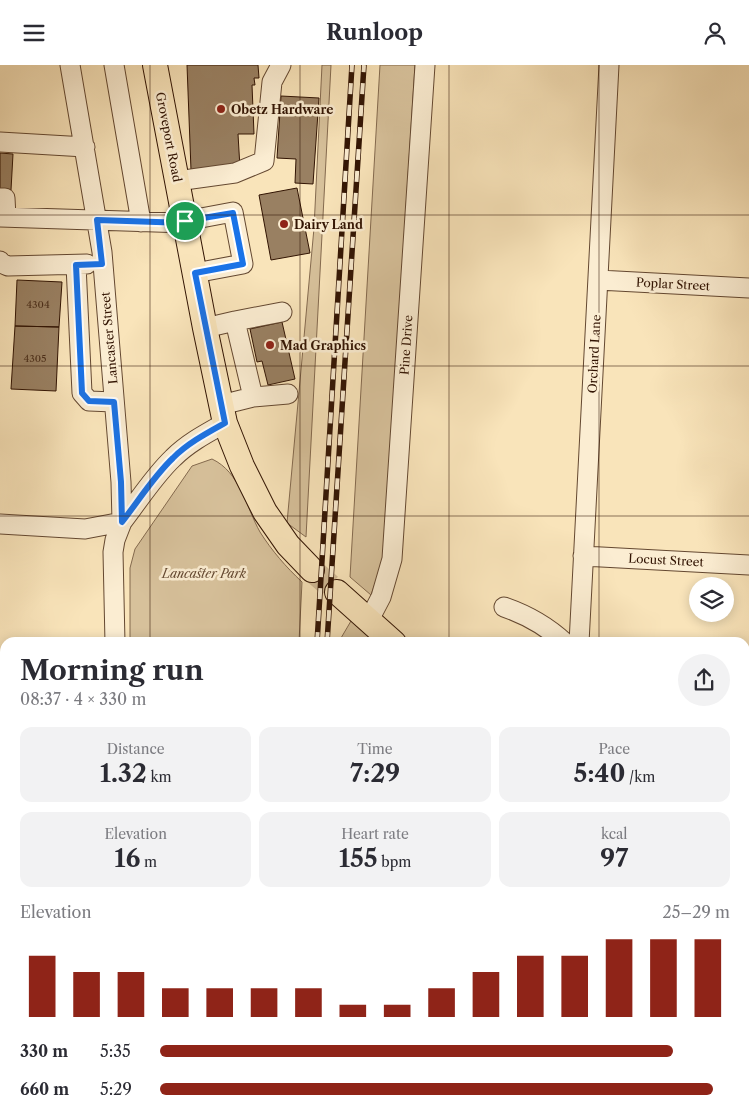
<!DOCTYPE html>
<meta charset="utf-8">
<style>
:root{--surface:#fff;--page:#f2f2f3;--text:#2b2b33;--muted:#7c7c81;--accent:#8f2418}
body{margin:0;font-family:"Libre Caslon Text",serif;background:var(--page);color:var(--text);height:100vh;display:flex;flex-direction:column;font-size:19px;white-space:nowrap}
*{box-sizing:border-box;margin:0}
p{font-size:16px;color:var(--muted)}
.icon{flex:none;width:28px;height:28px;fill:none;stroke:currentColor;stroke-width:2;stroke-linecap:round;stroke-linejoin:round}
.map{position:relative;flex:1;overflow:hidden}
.details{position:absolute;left:0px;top:572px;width:750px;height:481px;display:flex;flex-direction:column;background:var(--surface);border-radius:15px 15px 0 0;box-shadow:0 2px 12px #0003}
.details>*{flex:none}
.tools{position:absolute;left:689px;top:512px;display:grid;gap:10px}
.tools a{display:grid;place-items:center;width:45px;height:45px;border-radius:50%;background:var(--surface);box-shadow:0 2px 12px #0003;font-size:25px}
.pin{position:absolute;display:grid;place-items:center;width:42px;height:42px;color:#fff;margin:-21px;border:2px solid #fff;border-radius:50%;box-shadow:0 1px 5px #0007}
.round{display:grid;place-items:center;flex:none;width:52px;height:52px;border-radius:26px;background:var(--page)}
.summary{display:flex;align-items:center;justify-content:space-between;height:85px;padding:0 20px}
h1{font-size:28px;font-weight:700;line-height:38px}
.metrics{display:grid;grid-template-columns:repeat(3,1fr);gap:8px;height:85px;padding:5px 20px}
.metrics div{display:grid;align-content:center;border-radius:12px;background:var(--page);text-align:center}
.metrics b{font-size:25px;font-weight:700}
.metrics small{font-size:14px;font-weight:400}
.metrics p{font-size:14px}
.chart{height:140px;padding:10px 20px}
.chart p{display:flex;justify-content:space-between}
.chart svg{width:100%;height:90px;margin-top:5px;stroke:var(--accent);stroke-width:6}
ul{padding:0 20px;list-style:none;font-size:16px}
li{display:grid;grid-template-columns:80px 60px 1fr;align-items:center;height:38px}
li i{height:12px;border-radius:6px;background:var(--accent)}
header{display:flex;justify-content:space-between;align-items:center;height:65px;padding:0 20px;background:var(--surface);font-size:22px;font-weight:700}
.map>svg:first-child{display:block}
.green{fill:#d7c19b;stroke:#846a4f}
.building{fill:#998062;stroke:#321403}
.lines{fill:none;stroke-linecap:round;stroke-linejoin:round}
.major-tunnel{stroke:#d1ba95;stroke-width:24;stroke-dasharray:24 12;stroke-linecap:butt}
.minor-casing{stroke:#644831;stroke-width:21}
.major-casing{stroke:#321403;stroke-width:26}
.minor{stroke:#fbedd2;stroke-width:19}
.major{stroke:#f9e4ba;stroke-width:24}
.rail-casing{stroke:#321403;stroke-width:5.5}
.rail{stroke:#fbedd2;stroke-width:4;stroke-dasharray:11;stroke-linecap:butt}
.route-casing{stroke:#fff;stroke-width:10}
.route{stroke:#1a73e8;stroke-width:6}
.grid{fill:none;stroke:#321403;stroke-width:1;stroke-opacity:0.55}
.poi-dot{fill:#8f2418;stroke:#fbedd2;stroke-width:2}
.labels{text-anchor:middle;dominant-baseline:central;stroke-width:5;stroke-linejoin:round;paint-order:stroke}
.number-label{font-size:10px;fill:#4c2f1b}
.poi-label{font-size:12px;font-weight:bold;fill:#321403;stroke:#fbedd2;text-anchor:start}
.street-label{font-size:12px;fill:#321403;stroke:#fbedd2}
.park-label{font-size:12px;font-style:italic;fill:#644831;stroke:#fbedd2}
</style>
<header><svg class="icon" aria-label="menu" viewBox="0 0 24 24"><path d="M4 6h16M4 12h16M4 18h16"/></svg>Runloop<svg class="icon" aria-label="person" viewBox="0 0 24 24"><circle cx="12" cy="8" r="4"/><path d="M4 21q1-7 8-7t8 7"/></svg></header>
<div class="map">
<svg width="749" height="1053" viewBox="0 0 749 1053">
<rect width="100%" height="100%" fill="#f9e4ba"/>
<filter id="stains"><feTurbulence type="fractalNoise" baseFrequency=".004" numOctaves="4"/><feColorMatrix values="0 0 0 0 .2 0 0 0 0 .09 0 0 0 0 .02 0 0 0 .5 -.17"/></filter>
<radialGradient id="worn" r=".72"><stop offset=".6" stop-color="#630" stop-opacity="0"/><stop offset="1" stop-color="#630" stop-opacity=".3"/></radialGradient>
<path class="green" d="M322,0h9l-25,472 -19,-14 27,-295z
M380,0h35l-31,493 -13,37 -21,-18z
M212,394c28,13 34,48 48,73 12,19 26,35 42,50l-3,60h-169v-74l5,-19 57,-83z
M351,556l24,21 -34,1v-5z
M745,912l4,4v137h-434v-4h430z"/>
<path class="building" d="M187,0h71l1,13h-5l1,7h-3l2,49h-16l2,34 -49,2z
M281,31l38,2 -6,86 -18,-1 1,-24 -19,-1z
M0,88l13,1 -2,36 -11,-1z
M297,123l13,65 -39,7 -12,-65z
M17,215l45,2 -3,45 -44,-1z
M282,257l13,57 -27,6 -6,-24 -5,1 -7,-33z
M15,261l44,1 -3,64 -45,-2z"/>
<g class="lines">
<path class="major-tunnel" d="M312,505l25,22"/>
<defs>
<path id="minor" d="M70,0l32,187 19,230 1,40 -7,18 -2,12 2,91
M114,0l27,157
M0,77l85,5
M177,116l58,-8 29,-12 8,-79 9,-17
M0,133h5l1,19
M0,152l186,6
M185,156l48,-9 10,52 -48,9
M0,196l1,2 7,3 79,-2
M76,200l6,128 7,8 25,1
M598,215l151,8
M235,256l47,-9
M205,263l30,-7 18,76 -32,8
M253,332l35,-3
M0,459l85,5 37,-7c17,-22 32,-46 51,-64 15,-15 34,-25 52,-35
M583,491l166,9
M504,542c23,8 43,19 61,36
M369,555l12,-23 11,-38 33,-494
M579,578l30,-578
M0,662h5
M745,707l4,3
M745,823l4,3
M745,851l4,-4
M0,868h5
M128,1049v4
M199,1049v4
M421,1053l1,-4
M603,1053v-4"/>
<path id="major" d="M155,0l50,263 20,95 17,43 23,46 23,33 24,25
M337,527l57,51
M745,896l4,3"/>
</defs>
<use href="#minor" class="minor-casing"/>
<use href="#major" class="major-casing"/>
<use href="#minor" class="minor"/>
<use href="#major" class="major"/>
<defs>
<path id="rail" d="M317,578l35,-578
M327,578l37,-578
M289,1053v-4
M299,1053l1,-4"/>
</defs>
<use href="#rail" class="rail-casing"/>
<use href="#rail" class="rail"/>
</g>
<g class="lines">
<defs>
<path id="route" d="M233,148l10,51 -48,9 30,150c-18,10 -37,20 -52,35 -19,18 -34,42 -51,64l-1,-40 -7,-80 -25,-1 -7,-8 -6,-128 26,-1 -5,-44 89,3 -1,-2z"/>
</defs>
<use href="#route" class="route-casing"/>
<use href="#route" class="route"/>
</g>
<path class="grid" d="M150,0v578M300,0v578M449,0v578M599,0v578M0,150h749M0,301h749M0,451h749M0,602h5M745,602h4M0,752h5M745,752h4M0,903h5M745,903h4M150,1049v4M300,1049v4M449,1049v4M599,1049v4"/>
<g class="poi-dot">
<circle cx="221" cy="44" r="5"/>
<circle cx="284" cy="159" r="5"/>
<circle cx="270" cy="280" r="5"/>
</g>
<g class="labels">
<g class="number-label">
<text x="38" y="239">4304</text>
<text x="35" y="293">4305</text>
</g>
<g class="poi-label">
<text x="231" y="44">Obetz Hardware</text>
<text x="294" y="159">Dairy Land</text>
<text x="280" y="280">Mad Graphics</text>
</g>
<g class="street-label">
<text transform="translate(169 72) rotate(79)">Groveport Road</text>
<text transform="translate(673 219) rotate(3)">Poplar Street</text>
<text transform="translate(109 273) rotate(-95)">Lancaster Street</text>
<text transform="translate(406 280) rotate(-86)">Pine Drive</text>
<text transform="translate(594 289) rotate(-87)">Orchard Lane</text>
<text transform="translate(666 495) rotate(3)">Locust Street</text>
</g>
<g class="park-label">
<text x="204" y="508">Lancaster Park</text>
</g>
</g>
<rect width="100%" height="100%" filter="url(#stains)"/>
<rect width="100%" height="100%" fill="url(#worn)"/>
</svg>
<div class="tools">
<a><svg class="icon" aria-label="layers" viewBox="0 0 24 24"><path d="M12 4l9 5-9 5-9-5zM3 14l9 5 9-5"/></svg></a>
</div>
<div class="pin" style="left:185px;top:156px;background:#1e9e55"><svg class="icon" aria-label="arrive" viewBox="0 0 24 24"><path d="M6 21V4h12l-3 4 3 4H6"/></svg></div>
<section class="details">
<div class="summary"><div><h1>Morning run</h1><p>08:37 · 4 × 330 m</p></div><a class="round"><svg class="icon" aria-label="share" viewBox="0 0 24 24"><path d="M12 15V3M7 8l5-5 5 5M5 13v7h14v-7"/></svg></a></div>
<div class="metrics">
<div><p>Distance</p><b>1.32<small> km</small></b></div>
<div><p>Time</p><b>7:29</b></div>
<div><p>Pace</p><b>5:40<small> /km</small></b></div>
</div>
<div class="metrics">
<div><p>Elevation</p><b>16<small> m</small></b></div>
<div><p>Heart rate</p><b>155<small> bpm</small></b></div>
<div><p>kcal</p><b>97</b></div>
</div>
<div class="chart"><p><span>Elevation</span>25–29 m</p>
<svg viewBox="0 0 160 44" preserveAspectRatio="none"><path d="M5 44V14M15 44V22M25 44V22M35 44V30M45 44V30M55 44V30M65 44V30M75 44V38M85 44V38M95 44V30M105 44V22M115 44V14M125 44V14M135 44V6M145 44V6M155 44V6"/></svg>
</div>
<ul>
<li><b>330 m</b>5:35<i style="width:90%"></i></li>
<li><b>660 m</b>5:29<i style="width:97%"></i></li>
</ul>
</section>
</div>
